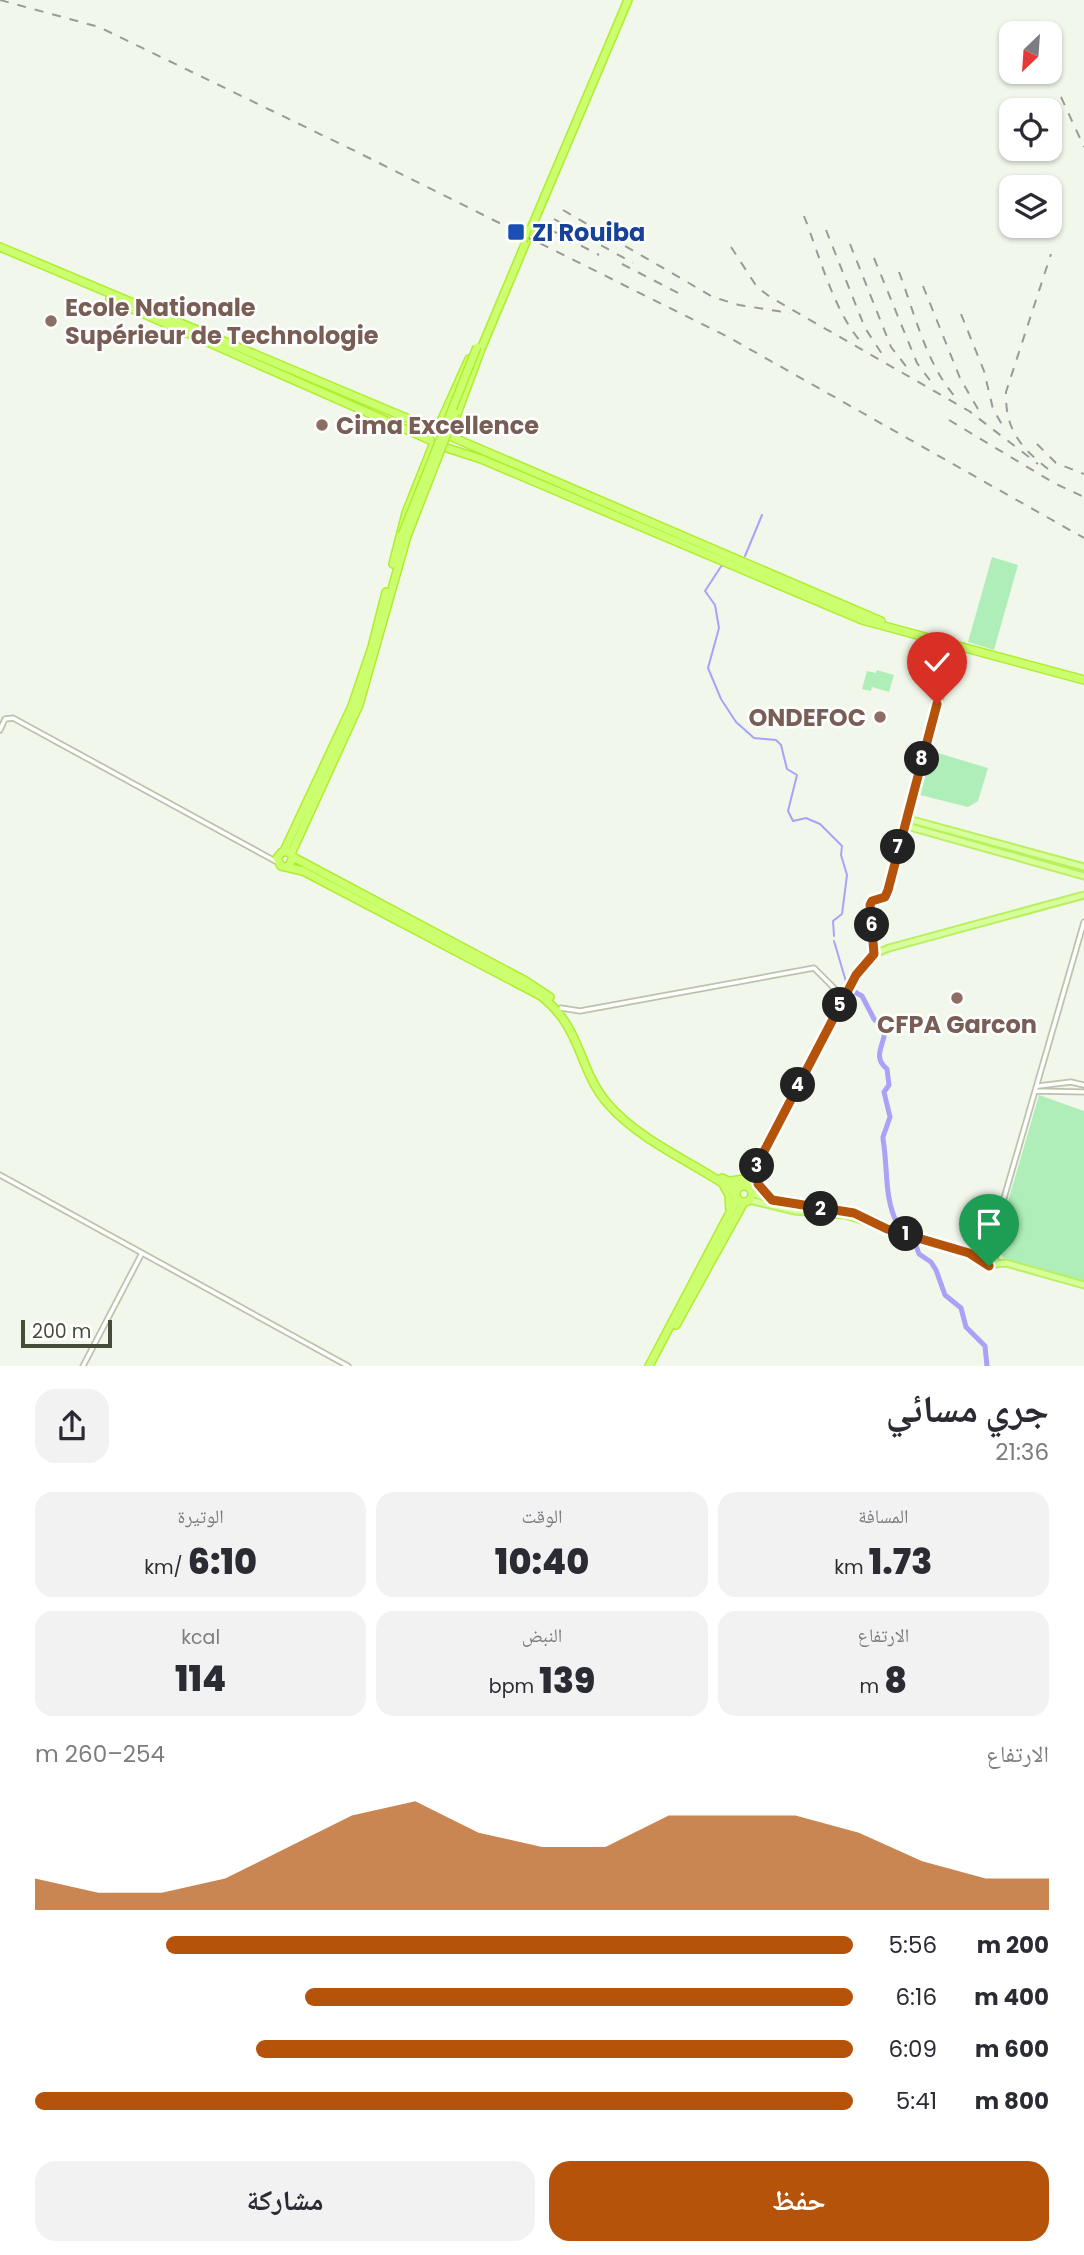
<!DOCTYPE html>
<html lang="ar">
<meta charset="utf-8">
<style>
:root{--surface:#fff;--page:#f2f2f3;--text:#2b2b33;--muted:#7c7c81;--accent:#b45309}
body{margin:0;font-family:Poppins,"Noto Naskh Arabic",sans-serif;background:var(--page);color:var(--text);direction:rtl;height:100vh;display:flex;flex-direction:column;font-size:26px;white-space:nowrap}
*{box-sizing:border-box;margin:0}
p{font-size:23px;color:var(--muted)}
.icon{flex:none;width:38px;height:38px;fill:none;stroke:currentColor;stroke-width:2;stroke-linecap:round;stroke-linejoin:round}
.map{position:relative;height:1366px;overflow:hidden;direction:ltr}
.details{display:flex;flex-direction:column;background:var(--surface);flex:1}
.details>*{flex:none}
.needle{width:46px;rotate:205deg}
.buttons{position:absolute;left:999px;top:21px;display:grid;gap:14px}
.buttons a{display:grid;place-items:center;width:63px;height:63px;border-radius:14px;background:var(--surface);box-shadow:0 2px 5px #0004;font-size:35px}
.scale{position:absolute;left:21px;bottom:18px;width:91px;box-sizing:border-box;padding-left:7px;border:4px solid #464c37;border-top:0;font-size:19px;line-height:24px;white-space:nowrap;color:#464c37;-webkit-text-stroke:5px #fff;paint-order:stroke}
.pin{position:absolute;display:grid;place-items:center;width:60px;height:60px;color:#fff;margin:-72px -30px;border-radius:50% 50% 50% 0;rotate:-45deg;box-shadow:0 0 7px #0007}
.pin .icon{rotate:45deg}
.km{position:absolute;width:35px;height:35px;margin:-18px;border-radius:50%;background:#222;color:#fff;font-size:19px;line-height:35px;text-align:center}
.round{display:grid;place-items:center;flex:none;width:74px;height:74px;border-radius:21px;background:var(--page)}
.summary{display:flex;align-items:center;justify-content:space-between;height:119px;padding:0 35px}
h1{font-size:38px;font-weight:800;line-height:52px}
.stats{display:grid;grid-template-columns:repeat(3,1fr);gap:10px;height:119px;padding:7px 35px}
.stats div{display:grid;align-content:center;border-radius:18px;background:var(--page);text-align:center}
.stats b{font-size:35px;font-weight:800}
.stats small{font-size:19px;font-weight:400}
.stats p{font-size:19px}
.chart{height:196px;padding:14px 35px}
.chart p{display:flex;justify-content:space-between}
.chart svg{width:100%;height:126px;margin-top:7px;fill:var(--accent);opacity:.7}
.cta{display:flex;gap:14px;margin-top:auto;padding:14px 35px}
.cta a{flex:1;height:80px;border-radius:21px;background:var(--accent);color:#fff;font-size:28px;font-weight:800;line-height:80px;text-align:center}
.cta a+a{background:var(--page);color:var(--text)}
ul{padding:0 35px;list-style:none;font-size:23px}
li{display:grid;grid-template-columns:112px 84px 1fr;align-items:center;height:52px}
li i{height:18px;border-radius:9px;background:var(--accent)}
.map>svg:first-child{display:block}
.green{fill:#b0eeb9}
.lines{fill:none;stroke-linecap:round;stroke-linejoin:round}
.stream{stroke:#aba2f8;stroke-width:2}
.river{stroke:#aba2f8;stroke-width:5}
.minor-casing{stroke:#bcc3ac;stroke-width:7}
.major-casing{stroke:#b8f05f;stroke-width:9}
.highway-casing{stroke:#b0ed2e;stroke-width:10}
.minor{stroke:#fff;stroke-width:3.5}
.major{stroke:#d7ff9b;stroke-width:5}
.highway{stroke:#cbff6d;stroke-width:7}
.rail{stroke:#9a9a9a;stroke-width:2;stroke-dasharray:9 9;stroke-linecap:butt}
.highway-bridge-casing{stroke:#b0ed2e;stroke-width:10;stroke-linecap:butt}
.highway-bridge{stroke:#cbff6d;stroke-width:7}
.route-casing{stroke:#fff;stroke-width:14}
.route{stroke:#b45309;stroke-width:9}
.transit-dot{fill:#1a4fb4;stroke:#fff;stroke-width:2.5}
.education-dot{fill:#8d6e63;stroke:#fff;stroke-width:2.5}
.labels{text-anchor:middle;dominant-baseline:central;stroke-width:5;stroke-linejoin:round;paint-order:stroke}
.transit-label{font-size:24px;font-weight:bold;fill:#164399;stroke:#fff;text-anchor:start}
.education-label{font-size:24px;font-weight:bold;fill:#785e54;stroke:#fff;text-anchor:start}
</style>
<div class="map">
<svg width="1084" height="1366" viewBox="0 0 1084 1366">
<rect width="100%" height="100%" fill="#f2f7eb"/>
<path class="green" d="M992,557l26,8 -24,85 -26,-8z
M877,670l17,5 -5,17 -17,-5 -1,4 -9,-2 5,-18 9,2z
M928,750l60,18 -10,33 -10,6 -52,-13z
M1039,1095l45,16v170l-80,-22 -9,-13z"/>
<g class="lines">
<path class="stream" d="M745,556l17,-41
M730,568l-8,-3 -17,26 10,14 4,23 -11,40 13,31 15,23 18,16 22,2 5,5 6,24 10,6 -9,36 5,10 13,-3 14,6 22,22 -1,9 6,20 -5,39 -9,7 1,15
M834,941l13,44"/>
<path class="river" d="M851,990l11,6 12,23 11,11c-1,16 -13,27 2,39l2,16 -5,7 6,25 -7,20
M883,1139c5,29 1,59 14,84
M914,1240l5,14 12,8 5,8 9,25 16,13 5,19 19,19 2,20"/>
<defs>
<path id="minor" d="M0,730l5,-11 8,-1 264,144
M873,953l-3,-48 2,-4 13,-4 20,-76
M561,1008l19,3 234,-43 29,29
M1038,1086l33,-4 13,3
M1036,1091l48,1
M0,1175l348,191
M987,1249l4,-6 93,-321
M83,1366l59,-113"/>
<path id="major" d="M905,821l5,6 174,49
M905,821l7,-1 172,47
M905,821l50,-177
M756,1172l2,12 9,13
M743,1186l8,-9
M750,1189l9,-28 97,-186 18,-21 15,-6 195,-53
M752,1193c38,17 109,9 135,36
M749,1200l46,11 50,4 124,38 10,6
M979 1258a8 8 0 1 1 16 0a8 8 0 1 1-16 0Z
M993,1264l13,-1 78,22"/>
<path id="highway" d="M530,231l98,-231
M0,247l435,183
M110,299l320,141
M455,419l26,-70 45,-107
M438,428l31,-69
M452,437l429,184
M447,448l34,11 381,161 222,60
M393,564l13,-51 27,-68
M284,851l68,-145 20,-59 14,-55
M291,854l68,-149 48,-169
M293,857l231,123 26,17
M289,866l4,-9 -4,-5h-7l-5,6 4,8 22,5 238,125c42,33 36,72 67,108 33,38 87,59 128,88
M722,1178l18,9
M731,1181l13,-2 9,-6
M736 1194a8 8 0 1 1 16 0a8 8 0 1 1-16 0Z
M724,1186l5,9 1,16
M676,1325l68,-123
M649,1366l88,-167"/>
</defs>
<use href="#minor" class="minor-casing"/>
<use href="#major" class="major-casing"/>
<use href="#highway" class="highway-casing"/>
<use href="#minor" class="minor"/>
<use href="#major" class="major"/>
<use href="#highway" class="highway"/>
<path class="rail" d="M0,0l99,27 256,124 375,187 354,200
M1061,97l23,50
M563,210l150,87 26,8 51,8
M804,216c15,38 31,100 60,129
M554,219l79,44
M549,229l50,26
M826,230l39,98 17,26
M850,244l41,103 18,23
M731,247l26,40 13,10 199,114 69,53
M874,258l43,105 18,24
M622,264l62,32
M899,272c16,42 28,96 60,129
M923,286l37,92 22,38
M961,314l23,57 9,38 11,19
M949,420l105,63 30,14
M1037,444l19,19 28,11
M1048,469c-28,-22 -43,-40 -42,-77l45,-138"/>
<defs>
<path id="highway-bridge" d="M523,241l4,-12
M402,535l75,-188
M407,536l48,-123"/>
</defs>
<use href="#highway-bridge" class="highway-bridge-casing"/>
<use href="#highway-bridge" class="highway-bridge"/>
</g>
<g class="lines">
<defs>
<path id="route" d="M937,704l-49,186 -3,7 -13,4 -2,4 4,49 -18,21 -97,186 -1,23 14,16 82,13 33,16 82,24 20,13"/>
</defs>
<use href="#route" class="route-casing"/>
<use href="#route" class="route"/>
</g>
<rect class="transit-dot" x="507" y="223" width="18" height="18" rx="3.5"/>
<g class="education-dot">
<circle cx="51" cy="321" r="7"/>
<circle cx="322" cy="425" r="7"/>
<circle cx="880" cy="717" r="7"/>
<circle cx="957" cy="998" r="7"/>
</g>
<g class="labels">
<g class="transit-label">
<text x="532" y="232">ZI Rouiba</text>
</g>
<g class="education-label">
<text x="65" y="307">Ecole Nationale<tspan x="65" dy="28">Supérieur de Technologie</tspan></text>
<text x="336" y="425">Cima Excellence</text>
<text x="866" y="717" text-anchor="end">ONDEFOC</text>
<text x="957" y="1024" text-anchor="middle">CFPA Garcon</text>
</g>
</g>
</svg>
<div class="buttons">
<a><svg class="needle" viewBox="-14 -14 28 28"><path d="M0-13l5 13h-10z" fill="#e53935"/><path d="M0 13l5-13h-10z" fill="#7c7c81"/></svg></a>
<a><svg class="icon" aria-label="locate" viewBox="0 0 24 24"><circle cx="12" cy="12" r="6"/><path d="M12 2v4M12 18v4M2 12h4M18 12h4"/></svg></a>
<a><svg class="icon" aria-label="layers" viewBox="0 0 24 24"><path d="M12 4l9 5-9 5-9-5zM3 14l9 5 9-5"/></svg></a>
</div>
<div class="scale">200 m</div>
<div class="pin" style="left:989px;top:1266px;background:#1e9e55"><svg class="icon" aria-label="arrive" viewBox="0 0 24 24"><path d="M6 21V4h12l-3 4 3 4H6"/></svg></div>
<div class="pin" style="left:937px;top:704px;background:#d93025"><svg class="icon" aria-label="check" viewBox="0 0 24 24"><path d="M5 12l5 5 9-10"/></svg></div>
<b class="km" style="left:906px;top:1234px">1</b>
<b class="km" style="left:821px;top:1209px">2</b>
<b class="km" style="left:757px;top:1166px">3</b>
<b class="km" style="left:798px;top:1085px">4</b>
<b class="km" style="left:840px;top:1005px">5</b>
<b class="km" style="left:872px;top:925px">6</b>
<b class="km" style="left:898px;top:847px">7</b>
<b class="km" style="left:922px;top:759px">8</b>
</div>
<section class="details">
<div class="summary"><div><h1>جري مسائي</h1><p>21:36</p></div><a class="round"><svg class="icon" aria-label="share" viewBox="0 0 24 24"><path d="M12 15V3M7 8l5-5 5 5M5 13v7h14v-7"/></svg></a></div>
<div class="stats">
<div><p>المسافة</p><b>1.73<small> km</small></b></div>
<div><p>الوقت</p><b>10:40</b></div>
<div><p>الوتيرة</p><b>6:10<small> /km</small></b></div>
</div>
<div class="stats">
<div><p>الارتفاع</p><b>8<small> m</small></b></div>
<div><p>النبض</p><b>139<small> bpm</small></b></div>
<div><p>kcal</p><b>114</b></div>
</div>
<div class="chart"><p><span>الارتفاع</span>254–260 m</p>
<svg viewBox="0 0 160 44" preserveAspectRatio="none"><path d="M0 44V33L10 38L20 38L30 33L40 22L50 11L60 6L70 17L80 22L90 22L100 11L110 11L120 11L130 17L140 27L150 33L160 33V44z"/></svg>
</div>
<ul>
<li><b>200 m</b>5:56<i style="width:84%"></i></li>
<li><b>400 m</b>6:16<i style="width:67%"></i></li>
<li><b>600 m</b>6:09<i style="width:73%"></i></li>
<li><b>800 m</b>5:41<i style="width:100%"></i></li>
</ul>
<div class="cta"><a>حفظ</a><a>مشاركة</a></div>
</section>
